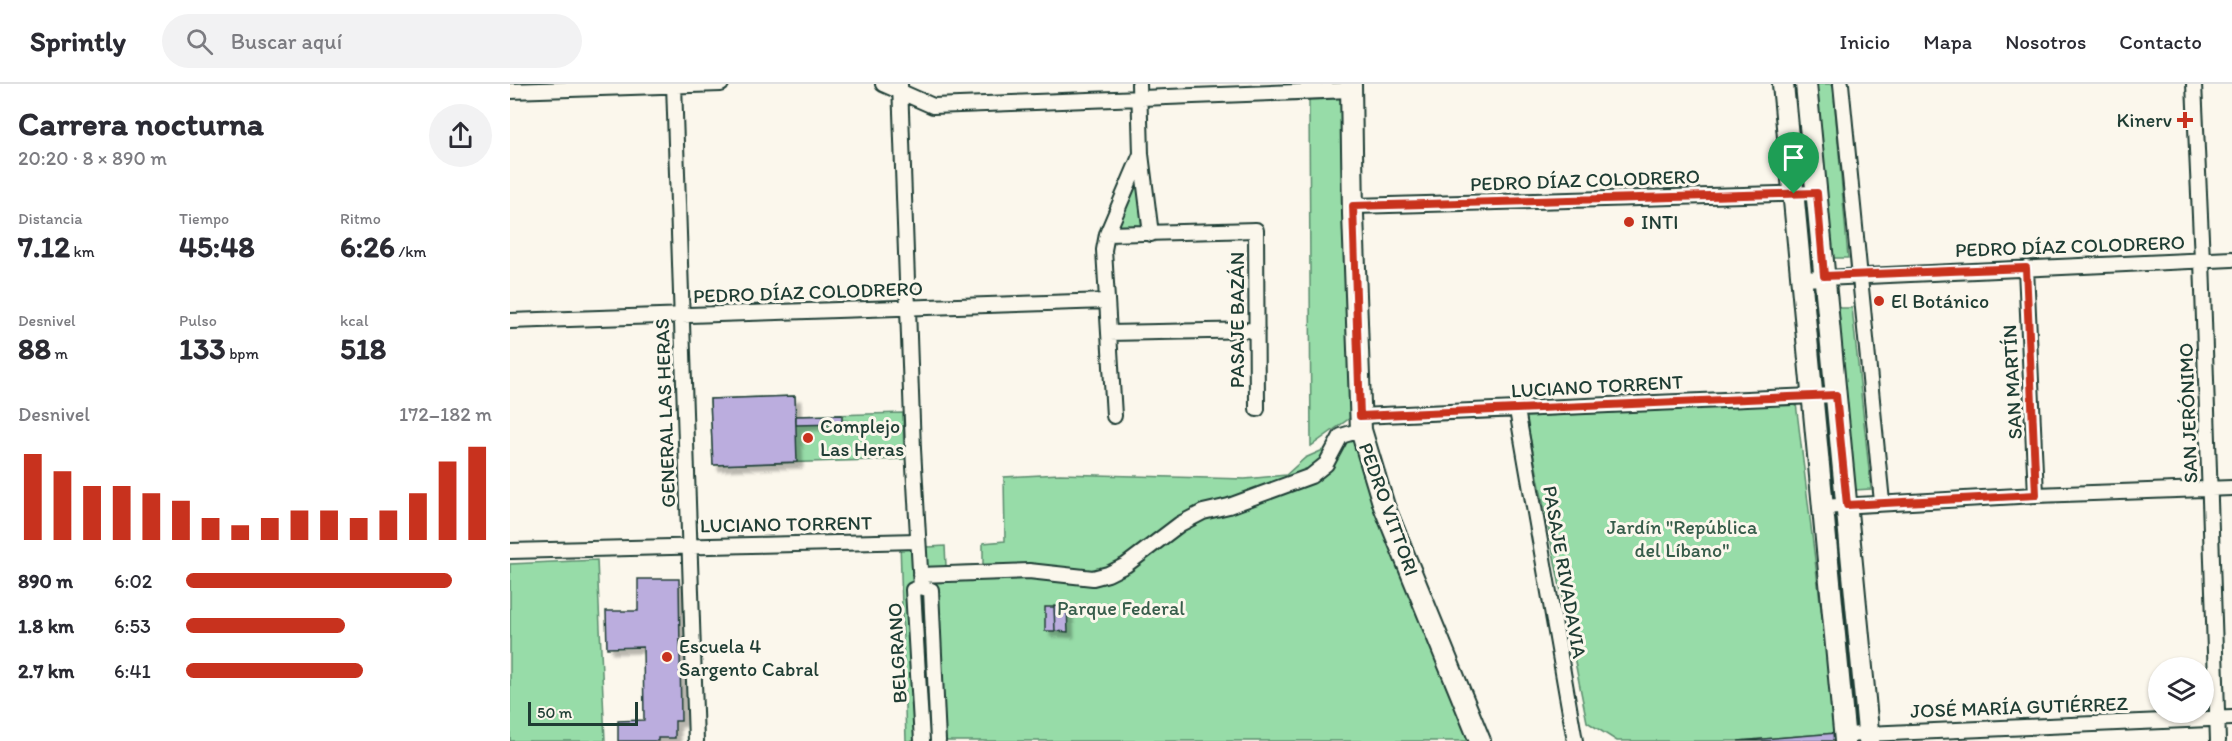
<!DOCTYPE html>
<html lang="es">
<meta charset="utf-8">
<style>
:root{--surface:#fff;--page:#f2f2f3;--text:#2b2b33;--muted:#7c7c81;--line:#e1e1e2;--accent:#c8321e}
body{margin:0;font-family:Itim,sans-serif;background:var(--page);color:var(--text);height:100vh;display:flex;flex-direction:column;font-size:22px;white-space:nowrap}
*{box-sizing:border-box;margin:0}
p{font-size:20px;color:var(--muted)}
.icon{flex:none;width:33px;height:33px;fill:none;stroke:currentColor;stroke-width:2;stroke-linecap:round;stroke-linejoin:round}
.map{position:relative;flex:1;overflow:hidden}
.panel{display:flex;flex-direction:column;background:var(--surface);width:510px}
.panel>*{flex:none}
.fabs{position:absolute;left:1638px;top:573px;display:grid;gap:12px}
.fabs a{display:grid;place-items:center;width:66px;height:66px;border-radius:50%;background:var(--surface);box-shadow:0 2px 4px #0004;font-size:30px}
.scale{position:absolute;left:18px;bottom:15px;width:110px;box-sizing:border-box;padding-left:6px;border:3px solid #1f3d34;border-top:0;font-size:16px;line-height:21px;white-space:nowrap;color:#1f3d34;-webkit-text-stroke:4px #fbf7ec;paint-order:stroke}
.pin{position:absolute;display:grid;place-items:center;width:51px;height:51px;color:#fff;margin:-62px -26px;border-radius:50% 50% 50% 0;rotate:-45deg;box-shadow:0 0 6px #0007}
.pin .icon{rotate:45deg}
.round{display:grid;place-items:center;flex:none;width:63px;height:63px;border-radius:32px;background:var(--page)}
.overview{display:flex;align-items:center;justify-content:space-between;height:102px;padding:0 18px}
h1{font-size:33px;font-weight:700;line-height:45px}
.figures{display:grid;grid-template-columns:repeat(3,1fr);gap:9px;height:102px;padding:6px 18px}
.figures div{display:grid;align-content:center}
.figures b{font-size:30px;font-weight:700}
.figures small{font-size:16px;font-weight:400}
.figures p{font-size:16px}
.chart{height:168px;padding:12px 18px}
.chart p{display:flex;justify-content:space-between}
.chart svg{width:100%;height:108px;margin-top:6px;stroke:var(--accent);stroke-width:6}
ul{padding:0 18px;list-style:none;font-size:20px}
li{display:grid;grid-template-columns:96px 72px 1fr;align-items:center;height:45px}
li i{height:15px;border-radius:8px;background:var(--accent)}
header{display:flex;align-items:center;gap:36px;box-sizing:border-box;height:84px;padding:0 30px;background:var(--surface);border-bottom:2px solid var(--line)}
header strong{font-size:28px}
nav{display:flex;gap:33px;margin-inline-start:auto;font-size:21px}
.search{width:420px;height:54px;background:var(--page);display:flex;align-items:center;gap:15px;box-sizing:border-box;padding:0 21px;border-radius:33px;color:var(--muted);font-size:22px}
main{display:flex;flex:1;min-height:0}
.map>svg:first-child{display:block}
.green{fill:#97dca8;stroke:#5b8c6e;stroke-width:1.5}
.building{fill:#bbadde;stroke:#1f3d34;stroke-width:1.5;filter:url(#shadow)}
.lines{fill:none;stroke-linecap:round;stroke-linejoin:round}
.street-casing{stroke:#1f3d34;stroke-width:18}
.secondary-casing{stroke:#1f3d34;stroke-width:24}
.street{stroke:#fbf7ec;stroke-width:14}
.secondary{stroke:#fbf7ec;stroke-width:20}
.route-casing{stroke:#fff;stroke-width:12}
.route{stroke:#c8321e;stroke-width:8}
.poi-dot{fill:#c8321e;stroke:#fbf7ec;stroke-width:2}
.labels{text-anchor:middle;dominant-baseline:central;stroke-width:6;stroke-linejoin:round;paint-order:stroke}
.poi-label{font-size:20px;fill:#1f3d34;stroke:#fbf7ec;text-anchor:start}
.street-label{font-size:20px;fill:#1f3d34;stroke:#fbf7ec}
.park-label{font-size:20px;fill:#375d4b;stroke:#fbf7ec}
</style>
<header>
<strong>Sprintly</strong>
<div class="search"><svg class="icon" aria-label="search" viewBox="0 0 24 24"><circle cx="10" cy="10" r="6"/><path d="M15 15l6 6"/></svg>Buscar aquí</div>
<nav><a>Inicio</a><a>Mapa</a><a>Nosotros</a><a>Contacto</a></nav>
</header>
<main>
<section class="panel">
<div class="overview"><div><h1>Carrera nocturna</h1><p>20:20 · 8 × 890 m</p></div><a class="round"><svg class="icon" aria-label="share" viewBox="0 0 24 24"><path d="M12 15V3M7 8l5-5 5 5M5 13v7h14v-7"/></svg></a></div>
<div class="figures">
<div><p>Distancia</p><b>7.12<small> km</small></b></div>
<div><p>Tiempo</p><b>45:48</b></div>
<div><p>Ritmo</p><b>6:26<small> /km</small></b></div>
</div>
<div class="figures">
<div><p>Desnivel</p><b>88<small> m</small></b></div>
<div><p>Pulso</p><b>133<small> bpm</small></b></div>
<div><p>kcal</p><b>518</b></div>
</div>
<div class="chart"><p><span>Desnivel</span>172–182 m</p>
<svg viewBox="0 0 160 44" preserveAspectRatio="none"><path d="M5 44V9M15 44V16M25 44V22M35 44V22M45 44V25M55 44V28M65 44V35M75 44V38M85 44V35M95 44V32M105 44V32M115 44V35M125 44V32M135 44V25M145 44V12M155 44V6"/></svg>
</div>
<ul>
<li><b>890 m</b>6:02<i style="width:87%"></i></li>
<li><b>1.8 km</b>6:53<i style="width:52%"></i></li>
<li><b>2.7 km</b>6:41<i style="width:58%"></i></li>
</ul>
</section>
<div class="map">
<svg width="1722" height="657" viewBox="0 0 1722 657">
<defs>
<filter id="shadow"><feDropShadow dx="5.5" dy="5.5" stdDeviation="1.5" flood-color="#0004"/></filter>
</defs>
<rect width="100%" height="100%" fill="#fbf7ec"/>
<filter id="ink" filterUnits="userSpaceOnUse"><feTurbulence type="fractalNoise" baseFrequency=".0167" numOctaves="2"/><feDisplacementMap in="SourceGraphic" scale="12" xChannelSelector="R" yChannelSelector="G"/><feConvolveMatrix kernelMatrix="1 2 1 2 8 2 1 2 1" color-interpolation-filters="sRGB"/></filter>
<g filter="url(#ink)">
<path class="green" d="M1305,0h18l15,174h-18z
M838,12l6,319 -43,31 -2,-348z
M631,81l8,68h-40z
M1325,224h17l19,181 -16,1z
M285,312l1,20 107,-3 1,46 -191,6 -3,-66z
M1286,319l40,330 -98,8h-121l-30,-19 -61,-305z
M847,351l116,306h-567l-6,-200 29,6 16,-1 1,20 37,-1v-22l22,-2 -1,-64 56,-3 185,5 41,-4 19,-17z
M87,476l8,181h-95v-177z"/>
<path class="building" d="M285,312l2,66 -84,3 -3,-66z
M332,331v9l-46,1v-9z
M128,495h41l2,142h-6v17h-17v3h-40v-20l26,-1 -1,-73 -36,1 -1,-37h32z
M544,522l13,1 1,25 -13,-1z
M535,523h9l1,24h-10z
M1326,649l1,8h-99z"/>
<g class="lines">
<defs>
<path id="street" d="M164,0l22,657
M373,0l50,22 418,-16
M390,0l13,365 8,138
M629,0l2,70 10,80
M1331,0l41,418
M1684,0l8,176 16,481
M0,7l211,-7
M844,122l463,-13
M597,150l149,-4 1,179
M1516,184l10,227
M1292,195l430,-20
M0,237l597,-20
M599,249l148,-3
M1007,326l58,331
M604,332l-10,-166 3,-16 34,-80
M850,332l476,-21
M1312,423l214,-12 196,-7
M0,467l408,-10
M410,491l109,-4 64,7 15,-4 18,-9 54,-41 23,-12 26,-6 82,-30 15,-12 15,-28 20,-6
M1334,651l388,-17
M412,657l-9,-151 8,-3 10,3 7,151"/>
<path id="secondary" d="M841,0l2,130 8,216 23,76 96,235
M1273,0l62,657
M1296,0l63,657"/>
</defs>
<use href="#street" class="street-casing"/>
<use href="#secondary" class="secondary-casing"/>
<use href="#street" class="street"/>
<use href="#secondary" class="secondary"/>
</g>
</g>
<g class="lines" filter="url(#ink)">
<defs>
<path id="route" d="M1307,109l7,83 202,-8 10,227 -189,10 -11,-110 -476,21 -7,-210z"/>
</defs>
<use href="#route" class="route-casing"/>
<use href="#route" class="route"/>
</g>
<g class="poi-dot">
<path d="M1672 27h6v6h6v6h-6v6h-6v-6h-6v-6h6z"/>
<circle cx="1119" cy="138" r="6"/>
<circle cx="1369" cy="217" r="6"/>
<circle cx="298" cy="354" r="6"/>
<circle cx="157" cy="573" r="6"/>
</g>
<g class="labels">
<g class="poi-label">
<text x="1662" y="36" text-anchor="end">Kinerv</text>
<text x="1131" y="138">INTI</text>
<text x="1381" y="217">El Botánico</text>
<text x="310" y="342">Complejo<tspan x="310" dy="23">Las Heras</tspan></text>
<text x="169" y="562">Escuela 4<tspan x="169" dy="23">Sargento Cabral</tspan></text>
</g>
<g class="street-label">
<text transform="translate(1075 96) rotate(-2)">PEDRO DÍAZ COLODRERO</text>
<text transform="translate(1560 162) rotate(-2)">PEDRO DÍAZ COLODRERO</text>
<text transform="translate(298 208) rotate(-2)">PEDRO DÍAZ COLODRERO</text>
<text transform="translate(727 236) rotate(-90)">PASAJE BAZÁN</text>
<text transform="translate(1502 298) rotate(-93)">SAN MARTÍN</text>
<text transform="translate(1087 302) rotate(-3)">LUCIANO TORRENT</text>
<text transform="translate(155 329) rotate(-92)">GENERAL LAS HERAS</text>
<text transform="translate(1678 329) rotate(-92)">SAN JERÓNIMO</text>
<text transform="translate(879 425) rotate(70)">PEDRO VITTORI</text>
<text transform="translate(276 440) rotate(-1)">LUCIANO TORRENT</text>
<text transform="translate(1055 488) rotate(80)">PASAJE RIVADAVIA</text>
<text transform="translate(387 569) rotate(-93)">BELGRANO</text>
<text transform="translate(1509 623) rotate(-2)">JOSÉ MARÍA GUTIÉRREZ</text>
</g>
<g class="park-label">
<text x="1172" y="443">Jardín "República<tspan x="1172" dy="23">del Líbano"</tspan></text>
<text x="611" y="524">Parque Federal</text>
</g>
</g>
</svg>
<div class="fabs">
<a><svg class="icon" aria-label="layers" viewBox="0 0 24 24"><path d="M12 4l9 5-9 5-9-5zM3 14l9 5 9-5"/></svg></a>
</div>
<div class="scale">50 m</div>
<div class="pin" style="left:1284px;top:110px;background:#1e9e55"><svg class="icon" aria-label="arrive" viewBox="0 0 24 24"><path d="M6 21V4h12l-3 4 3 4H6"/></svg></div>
</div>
</main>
